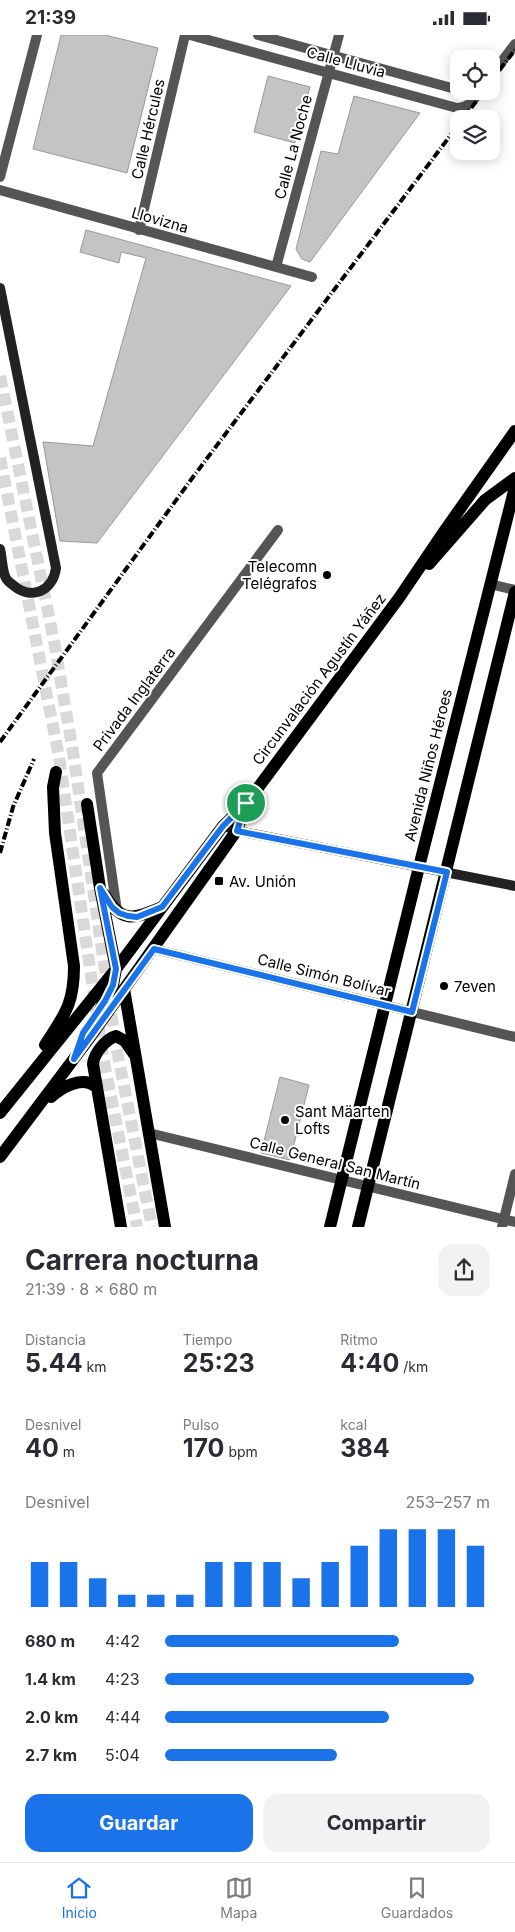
<!DOCTYPE html>
<html lang="es">
<meta charset="utf-8">
<style>
:root{--surface:#fff;--page:#f2f2f3;--text:#2b2b33;--muted:#7c7c81;--line:#e1e1e2;--accent:#1a73e8}
body{margin:0;font-family:Inter,sans-serif;background:var(--page);color:var(--text);height:100vh;display:flex;flex-direction:column;font-size:19px;white-space:nowrap}
*{box-sizing:border-box;margin:0}
p{font-size:16px;color:var(--muted)}
.icon{flex:none;width:28px;height:28px;fill:none;stroke:currentColor;stroke-width:2;stroke-linecap:round;stroke-linejoin:round}
.map{position:relative;height:1192px;overflow:hidden}
.panel{display:flex;flex-direction:column;background:var(--surface);flex:1}
.panel>*{flex:none}
.buttons{position:absolute;left:450px;top:15px;display:grid;gap:10px}
.buttons a{display:grid;place-items:center;width:50px;height:50px;border-radius:10px;background:var(--surface);box-shadow:0 2px 12px #0003;font-size:25px}
.pin{position:absolute;display:grid;place-items:center;width:42px;height:42px;color:#fff;margin:-21px;border:2px solid #fff;border-radius:50%;box-shadow:0 1px 5px #0007}
.round{display:grid;place-items:center;flex:none;width:52px;height:52px;border-radius:15px;background:var(--page)}
.headline{display:flex;align-items:center;justify-content:space-between;height:85px;padding:0 25px}
h1{font-size:28px;font-weight:700;line-height:38px}
.stats{display:grid;grid-template-columns:repeat(3,1fr);gap:8px;height:85px;padding:5px 25px}
.stats div{display:grid;align-content:center}
.stats b{font-size:25px;font-weight:700}
.stats small{font-size:14px;font-weight:400}
.stats p{font-size:14px}
.chart{height:140px;padding:10px 25px}
.chart p{display:flex;justify-content:space-between}
.chart svg{width:100%;height:90px;margin-top:5px;stroke:var(--accent);stroke-width:6}
.button{display:flex;gap:10px;margin-top:auto;padding:10px 25px}
.button a{flex:1;height:58px;border-radius:15px;background:var(--accent);color:#fff;font-size:20px;font-weight:700;line-height:58px;text-align:center}
.button a+a{background:var(--page);color:var(--text)}
ul{padding:0 25px;list-style:none;font-size:16px}
li{display:grid;grid-template-columns:80px 60px 1fr;align-items:center;height:38px}
li i{height:12px;border-radius:6px;background:var(--accent)}
.status{display:flex;justify-content:space-between;align-items:center;height:35px;padding:0 25px;background:var(--surface);direction:ltr}
.status svg{height:14px;fill:currentColor}
.tabs{display:flex;justify-content:space-around;align-items:center;height:70px;border-top:1px solid var(--line);background:var(--surface);font-size:14px;color:var(--muted)}
.tabs a{display:grid;justify-items:center;gap:2px}
.tabs .selected{color:var(--accent)}
.map>svg:first-child{display:block}
.building{fill:#c4c4c4;stroke:#999}
.lines{fill:none;stroke-linecap:round;stroke-linejoin:round}
.primary-tunnel{stroke:#d9d9d9;stroke-width:12;stroke-dasharray:12 6;stroke-linecap:butt}
.minor{stroke:#555;stroke-width:10}
.secondary{stroke:#222;stroke-width:10}
.primary{stroke:#000;stroke-width:12}
.rail{stroke:#000;stroke-width:4;stroke-dasharray:8 2.5 1 2.5;stroke-linecap:butt}
.route-casing{stroke:#fff;stroke-width:10}
.route{stroke:#1a73e8;stroke-width:6}
.poi-dot{fill:#000;stroke:#fff;stroke-width:2}
.labels{text-anchor:middle;dominant-baseline:central;stroke-width:4;stroke-linejoin:round;paint-order:stroke}
.street-label{font-size:15px;fill:#000;stroke:#fff}
.poi-label{font-size:15px;fill:#000;stroke:#fff;text-anchor:start}
</style>
<div class="status"><b>21:39</b><svg viewBox="0 0 49 12"><path d="M0 12V9h3v3zM5 12V6h3v6zM10 12V3h3v9zM15 12V0h3v12zM26 1h20v11H26zM47 4h2v5h-2z"/></svg></div>
<div class="map">
<svg width="515" height="1192" viewBox="0 0 515 1192">
<rect width="100%" height="100%" fill="#fff"/>
<path class="building" d="M61,0h44l53,13 -31,125 -94,-24z
M268,41l42,11 -15,56 -41,-11z
M354,61l66,17 -110,149 -8,-3 -6,-10 25,-98 17,3z
M86,195l205,56 -194,257 -37,-2 -17,-99 50,4 53,-188 -25,-6 -2,11 -39,-11z
M280,1042l29,8 -19,75 -29,-7z"/>
<g class="lines">
<path class="primary-tunnel" d="M0,341l54,265 19,111 43,294 36,181
M0,423l59,299 44,300 34,170"/>
<path class="minor" d="M190,0l267,73c12,0 16,-8 23,-17
M258,0l201,55
M491,41l24,-32
M0,142l37,-142
M0,155l312,87
M139,195l46,-195
M276,232l63,-232
M490,549l25,6
M117,876l-20,-138 181,-243
M154,914l361,88
M149,1098l366,89
M502,1192l13,-53"/>
<path class="secondary" d="M0,253l56,280c-3,23 -25,33 -43,17 -3,-2 -7,-5 -8,-9 -3,-8 -3,-19 -5,-27
M223,791l25,7 267,53"/>
<path class="primary" d="M429,529l56,-64 30,-22
M87,769l13,84 16,81 -3,16 -16,30
M104,859c18,30 29,25 58,13
M124,954l41,238
M45,1010c20,-31 29,-41 29,-79l-19,-133 -2,-46 3,-15
M51,1062c11,-10 31,-21 44,-11
M0,1078l116,-144 107,-143 23,-22 153,-206 44,-65 72,-102
M0,1122l88,-117 135,-190 14,-20 9,-24
M121,1192l-28,-163c1,-11 13,-25 23,-28l9,5 9,13
M330,1192l89,-360 96,-380
M358,1192l157,-635"/>
<path class="rail" d="M491,46l24,-31
M463,84l21,-28
M0,707l193,-265 266,-353
M0,818l13,-46 21,-48"/>
</g>
<g class="lines">
<defs>
<path id="route" d="M246,768l-9,28 210,41 -35,140 -258,-63 -80,110 9,-26 22,-32 8,-16 3,-16 -16,-81 12,19 7,6 9,3 9,1 25,-10 61,-81z"/>
</defs>
<use href="#route" class="route-casing"/>
<use href="#route" class="route"/>
</g>
<g class="poi-dot">
<circle cx="327" cy="540" r="5"/>
<rect x="214" y="841" width="10" height="10" rx="2.5"/>
<circle cx="444" cy="951" r="5"/>
<circle cx="285" cy="1085" r="5"/>
</g>
<g class="labels">
<g class="street-label">
<text transform="translate(346 27) rotate(15)">Calle Lluvia</text>
<text transform="translate(148 94) rotate(-77)">Calle Hércules</text>
<text transform="translate(293 112) rotate(-75)">Calle La Noche</text>
<text transform="translate(160 185) rotate(16)">Llovizna</text>
<text transform="translate(319 644) rotate(-53)">Circunvalación Agustín Yáñez</text>
<text transform="translate(134 664) rotate(-53)">Privada Inglaterra</text>
<text transform="translate(428 730) rotate(-76)">Avenida Niños Héroes</text>
<text transform="translate(324 940) rotate(14)">Calle Simón Bolívar</text>
<text transform="translate(335 1128) rotate(14)">Calle General San Martín</text>
</g>
<g class="poi-label">
<text x="317" y="531" text-anchor="end">Telecomn<tspan x="317" dy="17">Telégrafos</tspan></text>
<text x="229" y="846">Av. Unión</text>
<text x="454" y="951">7even</text>
<text x="295" y="1076">Sant Mäarten<tspan x="295" dy="17">Lofts</tspan></text>
</g>
</g>
</svg>
<div class="buttons">
<a><svg class="icon" aria-label="locate" viewBox="0 0 24 24"><circle cx="12" cy="12" r="6"/><path d="M12 2v4M12 18v4M2 12h4M18 12h4"/></svg></a>
<a><svg class="icon" aria-label="layers" viewBox="0 0 24 24"><path d="M12 4l9 5-9 5-9-5zM3 14l9 5 9-5"/></svg></a>
</div>
<div class="pin" style="left:246px;top:768px;background:#1e9e55"><svg class="icon" aria-label="arrive" viewBox="0 0 24 24"><path d="M6 21V4h12l-3 4 3 4H6"/></svg></div>
</div>
<section class="panel">
<div class="headline"><div><h1>Carrera nocturna</h1><p>21:39 · 8 × 680 m</p></div><a class="round"><svg class="icon" aria-label="share" viewBox="0 0 24 24"><path d="M12 15V3M7 8l5-5 5 5M5 13v7h14v-7"/></svg></a></div>
<div class="stats">
<div><p>Distancia</p><b>5.44<small> km</small></b></div>
<div><p>Tiempo</p><b>25:23</b></div>
<div><p>Ritmo</p><b>4:40<small> /km</small></b></div>
</div>
<div class="stats">
<div><p>Desnivel</p><b>40<small> m</small></b></div>
<div><p>Pulso</p><b>170<small> bpm</small></b></div>
<div><p>kcal</p><b>384</b></div>
</div>
<div class="chart"><p><span>Desnivel</span>253–257 m</p>
<svg viewBox="0 0 160 44" preserveAspectRatio="none"><path d="M5 44V22M15 44V22M25 44V30M35 44V38M45 44V38M55 44V38M65 44V22M75 44V22M85 44V22M95 44V30M105 44V22M115 44V14M125 44V6M135 44V6M145 44V6M155 44V14"/></svg>
</div>
<ul>
<li><b>680 m</b>4:42<i style="width:72%"></i></li>
<li><b>1.4 km</b>4:23<i style="width:95%"></i></li>
<li><b>2.0 km</b>4:44<i style="width:69%"></i></li>
<li><b>2.7 km</b>5:04<i style="width:53%"></i></li>
</ul>
<div class="button"><a>Guardar</a><a>Compartir</a></div>
</section>
<nav class="tabs">
<a class="selected"><svg class="icon" aria-label="home" viewBox="0 0 24 24"><path d="M3 11l9-7 9 7M6 9v11h12V9"/></svg>Inicio</a>
<a><svg class="icon" aria-label="map" viewBox="0 0 24 24"><path d="M3 6l6-2 6 2 6-2v14l-6 2-6-2-6 2zM9 4v14M15 6v14"/></svg>Mapa</a>
<a><svg class="icon" aria-label="saved" viewBox="0 0 24 24"><path d="M7 4h10v16l-5-4-5 4z"/></svg>Guardados</a>
</nav>
